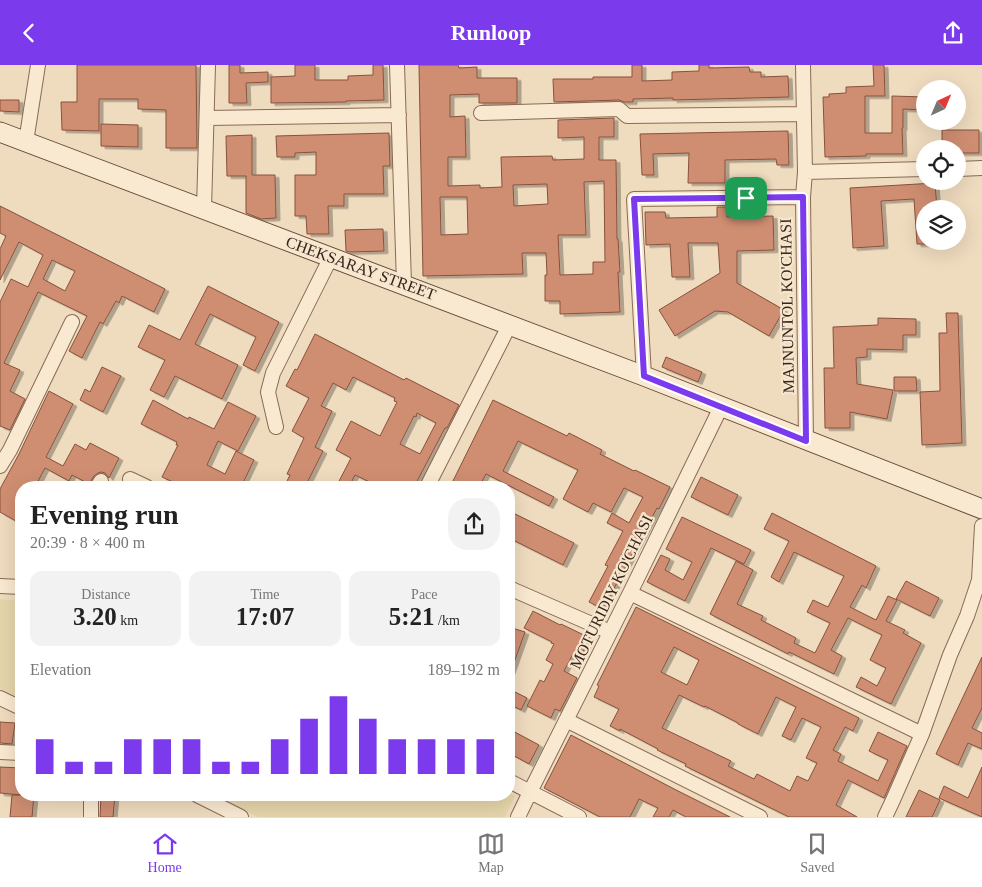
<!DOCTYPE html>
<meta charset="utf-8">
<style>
:root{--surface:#fff;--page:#f2f2f2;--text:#222;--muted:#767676;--line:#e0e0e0;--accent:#7c3aed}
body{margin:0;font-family:"Times New Roman",serif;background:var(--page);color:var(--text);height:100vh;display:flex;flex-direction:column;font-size:19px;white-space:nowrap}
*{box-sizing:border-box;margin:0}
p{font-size:16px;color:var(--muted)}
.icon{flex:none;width:28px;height:28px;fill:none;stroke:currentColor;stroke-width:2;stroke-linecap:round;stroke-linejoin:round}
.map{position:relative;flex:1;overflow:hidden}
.panel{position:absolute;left:15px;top:416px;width:500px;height:320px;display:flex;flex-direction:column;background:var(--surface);border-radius:20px;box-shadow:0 5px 20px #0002}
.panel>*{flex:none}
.needle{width:32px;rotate:44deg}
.tools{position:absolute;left:916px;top:15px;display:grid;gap:10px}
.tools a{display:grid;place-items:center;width:50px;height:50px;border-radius:50%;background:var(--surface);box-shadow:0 5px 20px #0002;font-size:25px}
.pin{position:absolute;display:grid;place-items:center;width:42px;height:42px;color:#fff;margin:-21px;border-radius:10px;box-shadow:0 2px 8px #0006}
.round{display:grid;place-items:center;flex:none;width:52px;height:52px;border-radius:20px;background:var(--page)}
.head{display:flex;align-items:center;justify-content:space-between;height:85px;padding:0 15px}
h1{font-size:28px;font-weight:600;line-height:38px}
.figures{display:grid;grid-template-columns:repeat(3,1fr);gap:8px;height:85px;padding:5px 15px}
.figures div{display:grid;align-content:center;border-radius:12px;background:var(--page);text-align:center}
.figures b{font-size:25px;font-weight:600}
.figures small{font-size:14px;font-weight:400}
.figures p{font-size:14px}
.chart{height:140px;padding:10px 15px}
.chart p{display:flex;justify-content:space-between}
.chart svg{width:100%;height:90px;margin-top:5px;stroke:var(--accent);stroke-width:6}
header{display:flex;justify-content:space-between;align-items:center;height:65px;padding:0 15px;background:var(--accent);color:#fff;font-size:22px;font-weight:600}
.tab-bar{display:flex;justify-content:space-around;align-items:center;height:70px;border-top:1px solid var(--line);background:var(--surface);font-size:14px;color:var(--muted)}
.tab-bar a{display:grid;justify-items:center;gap:2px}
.tab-bar .selected{color:var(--accent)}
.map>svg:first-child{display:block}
.farmland{fill:#e5d5ab}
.building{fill:#cf8e72;stroke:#88513b;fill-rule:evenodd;filter:url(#shadow)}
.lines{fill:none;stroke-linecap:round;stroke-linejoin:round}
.street-casing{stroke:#886b56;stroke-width:16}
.secondary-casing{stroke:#6a4c3a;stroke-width:21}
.street{stroke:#fae9d1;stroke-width:14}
.secondary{stroke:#fae9d1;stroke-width:19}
.route-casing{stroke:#fff;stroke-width:10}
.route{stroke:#7c3aed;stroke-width:6}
.labels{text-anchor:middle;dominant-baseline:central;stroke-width:4.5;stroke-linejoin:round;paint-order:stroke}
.street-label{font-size:16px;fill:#37251b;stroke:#f6e6ce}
</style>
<header><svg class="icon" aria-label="back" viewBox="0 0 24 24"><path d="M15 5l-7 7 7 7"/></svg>Runloop<svg class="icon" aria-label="share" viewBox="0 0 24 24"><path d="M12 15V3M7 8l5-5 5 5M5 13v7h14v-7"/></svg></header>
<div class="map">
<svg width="982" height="752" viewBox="0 0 982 752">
<defs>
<filter id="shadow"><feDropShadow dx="4" dy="2.5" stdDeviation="0" flood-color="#0004"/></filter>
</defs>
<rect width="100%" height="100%" fill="#efdbbe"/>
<path class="farmland" d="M0,534l21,2v98l-21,-11z
M509,728l6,3 -10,21h-247l-44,-22h295z"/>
<path class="building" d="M77,0h119l1,83h-31v-38l-28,-1v-10h-39v32l-37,-1 -1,-28h16z
M229,0h11v8l28,-1v10l-22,1 1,20h-18z
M295,0h20v15h33v-4l25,-1v-10h10l1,35 -38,1v1l-75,1v-26l24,-1z
M419,0h39l1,3 18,-1v11h40v25h-38v-9l-29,1v22l15,-1 1,41h-18v29l32,-1v3l22,-1 -1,-30 51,-1 1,4 31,-1v-22l-26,1v-18l56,-2v19h-15v23h17l1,79h1l2,33h-2l2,40 -60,2v-13h-15v-26h2l-1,-22h-24l1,21 -100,2zM604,116l1,81h-12v12l-33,1 -2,-40h28l-2,-53zM547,119l1,20 -34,2 -1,-21zM440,132h27l1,37 -27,1z
M632,0h10v16l30,-1v-8l27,-1v-6h10v3l40,-1 1,5h11v5l27,-1 1,21 -116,3v-2l-40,1v3h-9l-5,-2 -65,2 -1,-23h40v-2h39z
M873,0h11l1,31h-20v37h27v-37l33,1v13l-22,-1v19h-1l1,26h-37v2l-41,1 -2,-60h6v-3l17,-1v-6l28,-1z
M0,35h19v12l-19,-1z
M101,59l37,1v22l-37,-1z
M942,65h37v23h-21v-4h-16z
M788,66l1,34h-12l-1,-6 -51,1v23h-37l1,-30 -36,1 1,21h-12l-2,-41z
M389,68l1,33h-7l1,28h-40v12h-16l1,28h-22l-1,-18h-11v-41h21v-23l-21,1v4h-18l-1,-21z
M252,70v40h23l1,43 -15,1 -15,-6v-37h-19l-1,-40z
M935,118l2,26h-12v35h-8l-3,-45 -33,2 3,45 -31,2 -3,-60z
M0,141l165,83 -11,23 -32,-16 -3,7 -3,-2 -13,23 -3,-2 -18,36 -13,-7 18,-35 -49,-24 -34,71 16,7 -10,21 15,8 -15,31 -10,-4v-124l11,-23 17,8 15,-32 -24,-13 -19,38v-31l6,-13 -6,-3zM52,195l23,11 -10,20 -22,-12z
M717,142h10v10l46,-1 1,34 -37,1v32l47,27 -15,26 -41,-24 -13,-1 -40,25 -16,-26 61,-37 -2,-30h-30l2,34h-18l-2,-33 -24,1 -1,-33h20l1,6 51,-1z
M383,164l1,22 -35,1 -3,-1 -1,-21z
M208,221l71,36 -24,49 -12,-6 13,-28 -46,-23 -15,30 43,21 -16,34 -47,-23 -11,21 -14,-7 15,-30 -27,-13 11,-22 31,15z
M946,248h12l4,130 -40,2 -2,-53 20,-1 -1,-58h8z
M878,253l38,1v16h-13v15l-36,-1v8l-11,1 1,26 36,6 -6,29 -37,-7v16h-25l-1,-60h10l-1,-41 45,-2z
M315,269l89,46 2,-2 53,27 -12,23h-2l-31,59h-34l-25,-12 -6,12h-13l15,-29 -15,-8 15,-29 29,15 17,-34 -3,-1 1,-3 -42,-21 -7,13 -13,-7 -12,23 11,5 -17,36 8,4 -18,36h-21l6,-12 -3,-1 17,-36 -12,-7 17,-33 -23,-12 9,-17 2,1zM417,348l19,10 -16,31 -20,-10 14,-28 2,1z
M666,292l36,15 -4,10 -36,-15z
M102,302l19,9 -18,36 -23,-12 5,-11 5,3z
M894,312h22l1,14h-23z
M49,326l24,13 -27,53 17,9 12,-22 11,6 4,-7 29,15 -10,20 -4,-5 -4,-1 -3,1 -4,3 -5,8 -17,-9 -3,6 -24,-13 -10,19h-14v37l-21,-12v-23l19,-35z
M153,335l35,19 1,-2 25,12 14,-27 28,14 -18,35 -20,-10 -11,24 18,9 11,-23 18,9 -13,27h-57l-22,-10 16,-32h-2l1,-3 -36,-18z
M493,335l74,36 2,-3 33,17 -2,4 34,17 1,-1 35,17 -11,22 -2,-1 -54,101 -14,-7 19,-36 -3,-1 18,-34 -16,-8 5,-10 17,10 14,-26 -19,-9 -13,24 -18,-9 -5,9 -25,-13 15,-29 -60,-29 -15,30 51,26 -5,9 -63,-32 -7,13h-29z
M701,412l37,18 -10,20 -37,-18z
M509,446l65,32 -11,22 -54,-27z
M772,448l104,53 -10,22 -4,-3 -12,22 26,13 12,-24 9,4 -11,21 19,9 -2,3 18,10 -30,61 -35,-17 5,-10 16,9 9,-18 -16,-8 12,-25 -34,-17 -17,32 11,6 -8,18 -45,-22 -1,2 -78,-40 26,-53 17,9 -16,34 26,12 -2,4 35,18 -2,5 21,10 15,-30 -23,-11 6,-12 15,7 16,-31 -50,-24 -15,30 -8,-5 18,-36 -25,-12z
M682,452l69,33 -7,14 -33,-16 -26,53 -38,-19 14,-27 9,4 -5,11 18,10 9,-18 -26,-13z
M906,516l33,17 -9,18 -34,-17z
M636,542l223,111 -6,13 -8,-4 -6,12 -6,11 8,4 -3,7 40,20 10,-21 -19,-9 9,-19 29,14 -23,52 -36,-18 -12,25 21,12h-68l-104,-51 1,-2 -29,-14 1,-1 -38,-20v2l-10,-5 9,-17 -25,-12 5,-11 -2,-1zM674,582l25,13 -12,25 -26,-13zM679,630l25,12 1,-1 33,17v1l20,10 18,-37 20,10 -14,29 9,4 11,-22 19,9 -15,31 11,5 -9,18 -11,-5 -7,15 -33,-17 -3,5 -26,-13 3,-5 -69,-33z
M533,546l27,14 1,-1 29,14 -10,20 -7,-4 -9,17 13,7 -17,33 -5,-2 -4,9 -24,-12 13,-26 4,2 9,-18 -7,-4 8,-16 -3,-1 1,-1 -28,-14z
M509,562l16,5 -15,42h-1z
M982,592v51l-10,20 10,5v16l-14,-6 -10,22 -22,-11z
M509,624l18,9 -6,12 -12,-6z
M0,657l15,1 -3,21 -12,-1z
M509,664l30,16 -10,19 -20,-11z
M571,670l105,55 54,27h-44l-13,-7 -4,7h-16l5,-9 -19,-9 -9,18h-30l-56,-29z
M0,702l21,1v27l-21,-2z
M982,702v50l-43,-19 5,-12 24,12z
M919,725l21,10 -8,17h-26z
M12,730h22l-2,22h-22z
M101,730h14l-2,22h-13z"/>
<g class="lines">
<defs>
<path id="street" d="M397,0l7,219
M803,0l2,107 -2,25 3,243
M481,48l138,-4 8,7 177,-2
M207,53l192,-3
M26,77l12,-77
M958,104l24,-1
M805,107l120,-3
M204,144l4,-144
M644,311l-10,-177 169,-2
M276,362l-8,-35 5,-19 58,-116
M0,401l10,-16 62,-128
M130,414l17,8
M97,422l4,-6
M427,422l83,-163
M0,521l21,1
M509,523l101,44
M630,528l292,141
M0,633l21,10
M566,655l194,97
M0,687l21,1
M509,716l70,36
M197,730l44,22
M91,752v-22
M518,752l12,-25 100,-199 91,-186
M885,752l8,-17 29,-66 28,-79 17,-39 12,-36 3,-54"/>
<path id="secondary" d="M0,67l644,244 338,133"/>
</defs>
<use href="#street" class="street-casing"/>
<use href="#secondary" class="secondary-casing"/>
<use href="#street" class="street"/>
<use href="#secondary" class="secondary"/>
</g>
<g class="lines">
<defs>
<path id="route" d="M803,132l3,244 -162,-65 -10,-177z"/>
</defs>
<use href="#route" class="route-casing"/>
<use href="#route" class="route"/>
</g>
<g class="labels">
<g class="street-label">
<text transform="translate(361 203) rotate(20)">CHEKSARAY STREET</text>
<text transform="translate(787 241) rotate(-91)">MAJNUNTOL KO'CHASI</text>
<text transform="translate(611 527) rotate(-64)">MOTURIDIY KO'CHASI</text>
</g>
</g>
</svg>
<div class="tools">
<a><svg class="needle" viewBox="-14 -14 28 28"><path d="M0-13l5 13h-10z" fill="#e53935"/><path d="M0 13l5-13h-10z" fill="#767676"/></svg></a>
<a><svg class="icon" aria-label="locate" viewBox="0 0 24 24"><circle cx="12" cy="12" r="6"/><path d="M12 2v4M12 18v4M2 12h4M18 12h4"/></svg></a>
<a><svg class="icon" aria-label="layers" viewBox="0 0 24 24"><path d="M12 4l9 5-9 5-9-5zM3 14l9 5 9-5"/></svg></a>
</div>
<div class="pin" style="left:746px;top:133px;background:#1e9e55"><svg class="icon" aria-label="arrive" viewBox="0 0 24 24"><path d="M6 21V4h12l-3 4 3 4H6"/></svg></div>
<section class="panel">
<div class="head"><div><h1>Evening run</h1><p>20:39 · 8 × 400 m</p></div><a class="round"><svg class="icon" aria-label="share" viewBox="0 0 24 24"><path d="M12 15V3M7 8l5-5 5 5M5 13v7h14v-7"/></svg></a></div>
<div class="figures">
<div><p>Distance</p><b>3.20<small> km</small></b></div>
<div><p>Time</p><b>17:07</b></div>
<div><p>Pace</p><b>5:21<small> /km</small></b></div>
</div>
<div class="chart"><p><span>Elevation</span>189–192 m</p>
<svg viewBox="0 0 160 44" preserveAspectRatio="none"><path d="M5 44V27M15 44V38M25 44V38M35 44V27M45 44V27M55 44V27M65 44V38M75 44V38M85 44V27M95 44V17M105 44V6M115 44V17M125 44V27M135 44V27M145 44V27M155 44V27"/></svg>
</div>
</section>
</div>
<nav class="tab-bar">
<a class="selected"><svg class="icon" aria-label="home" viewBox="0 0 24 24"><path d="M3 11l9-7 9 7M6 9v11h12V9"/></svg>Home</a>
<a><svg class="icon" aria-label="map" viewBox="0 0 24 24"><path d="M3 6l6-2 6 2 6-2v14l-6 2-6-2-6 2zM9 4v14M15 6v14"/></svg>Map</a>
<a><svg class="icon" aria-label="saved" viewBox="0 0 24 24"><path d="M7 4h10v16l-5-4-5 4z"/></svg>Saved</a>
</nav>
